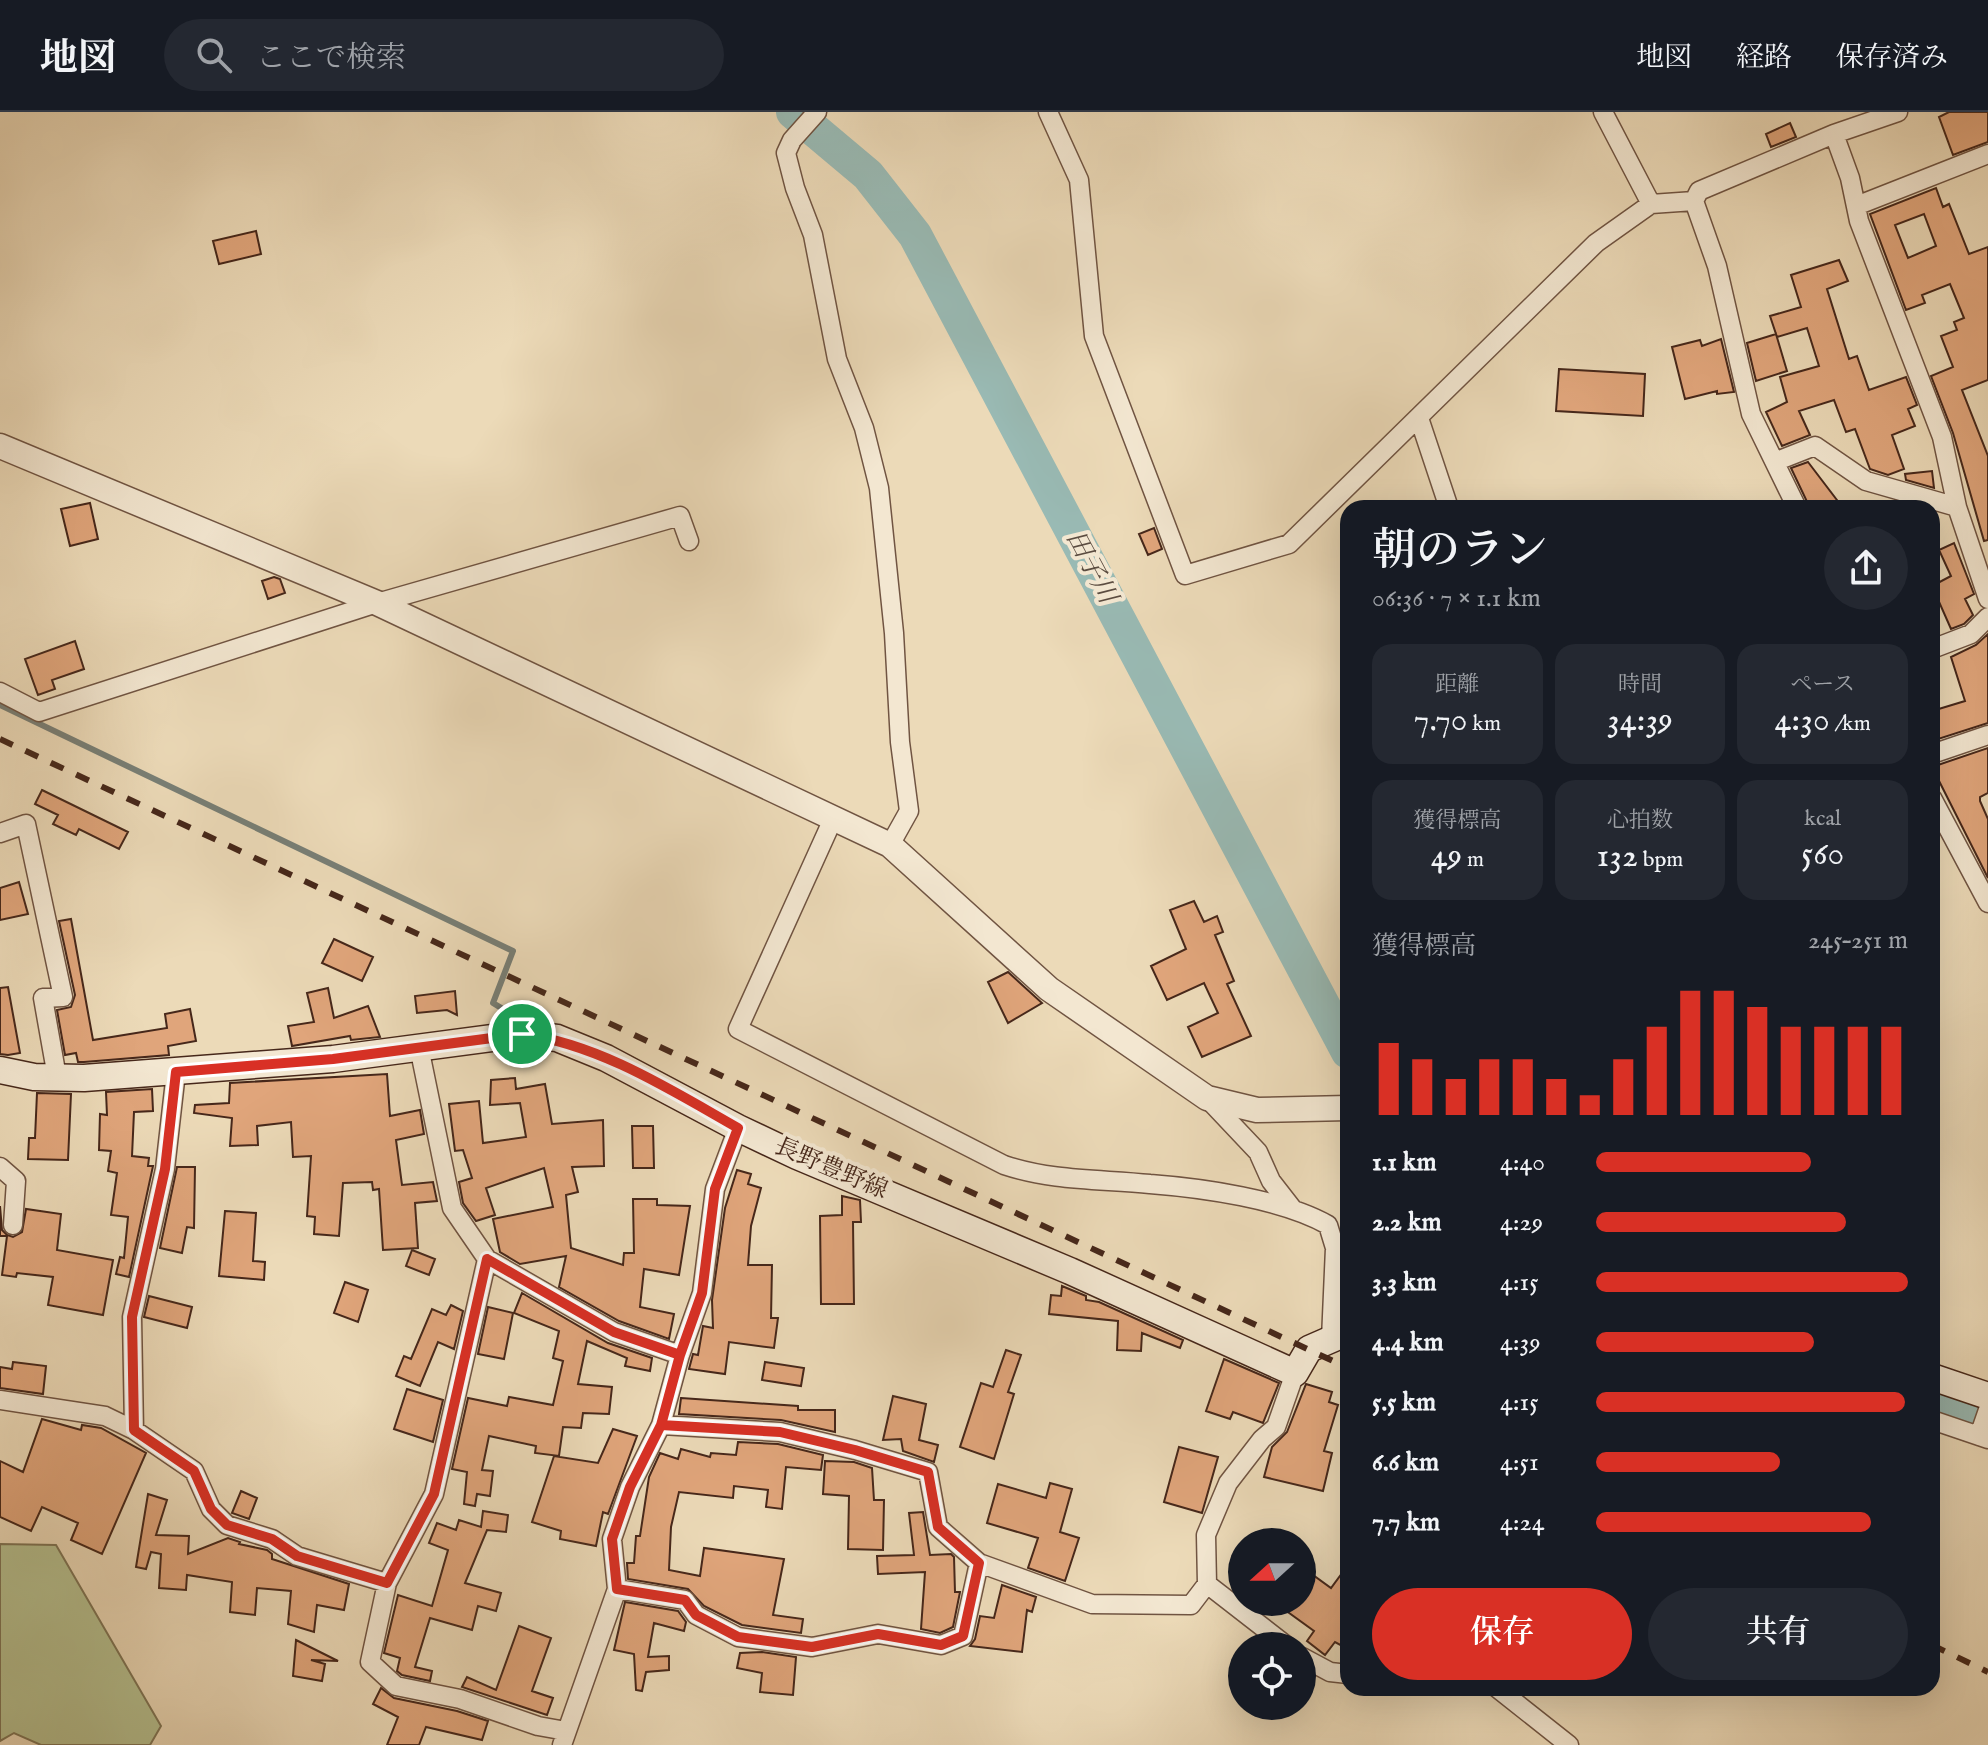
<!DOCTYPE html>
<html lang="ja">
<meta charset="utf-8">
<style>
:root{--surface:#171b24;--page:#242831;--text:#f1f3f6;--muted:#9ea1a6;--line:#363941;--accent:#d93025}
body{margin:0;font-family:"IM FELL English","Noto Serif JP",serif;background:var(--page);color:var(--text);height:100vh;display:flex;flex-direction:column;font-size:30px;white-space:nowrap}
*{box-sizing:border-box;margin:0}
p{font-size:26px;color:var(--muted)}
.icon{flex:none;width:44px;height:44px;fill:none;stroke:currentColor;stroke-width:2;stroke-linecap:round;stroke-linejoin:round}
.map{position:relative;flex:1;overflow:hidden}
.side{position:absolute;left:1340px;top:388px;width:600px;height:1196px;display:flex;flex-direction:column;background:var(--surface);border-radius:24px;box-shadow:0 8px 32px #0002}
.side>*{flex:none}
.needle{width:52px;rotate:249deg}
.fabs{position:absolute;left:1228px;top:1416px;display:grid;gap:16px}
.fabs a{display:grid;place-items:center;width:88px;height:88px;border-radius:50%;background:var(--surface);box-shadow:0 8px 32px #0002;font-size:40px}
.pin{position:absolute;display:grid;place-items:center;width:68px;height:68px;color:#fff;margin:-34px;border:4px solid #fff;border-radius:50%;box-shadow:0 2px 8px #0007}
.round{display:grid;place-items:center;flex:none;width:84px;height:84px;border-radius:42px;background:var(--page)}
.head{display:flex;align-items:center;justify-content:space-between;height:136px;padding:0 32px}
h1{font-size:44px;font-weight:600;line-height:60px}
.metrics{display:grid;grid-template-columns:repeat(3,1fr);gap:12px;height:136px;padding:8px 32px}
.metrics div{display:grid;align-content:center;border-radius:20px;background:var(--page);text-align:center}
.metrics b{font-size:34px;font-weight:600}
.metrics small{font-size:22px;font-weight:400}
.metrics p{font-size:22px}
.chart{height:224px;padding:16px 32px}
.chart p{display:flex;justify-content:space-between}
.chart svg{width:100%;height:144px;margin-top:8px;stroke:var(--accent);stroke-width:6}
.action{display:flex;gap:16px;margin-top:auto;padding:16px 32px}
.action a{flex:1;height:92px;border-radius:48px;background:var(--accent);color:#fff;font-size:32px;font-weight:600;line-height:92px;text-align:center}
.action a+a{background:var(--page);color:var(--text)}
ul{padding:0 32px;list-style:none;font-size:26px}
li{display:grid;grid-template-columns:128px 96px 1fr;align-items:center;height:60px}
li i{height:20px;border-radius:10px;background:var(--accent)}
header{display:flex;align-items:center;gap:48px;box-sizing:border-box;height:112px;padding:0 40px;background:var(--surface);border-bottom:2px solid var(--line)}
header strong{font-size:38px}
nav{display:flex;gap:44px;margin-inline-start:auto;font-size:28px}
.search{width:560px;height:72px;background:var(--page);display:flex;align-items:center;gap:20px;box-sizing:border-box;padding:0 28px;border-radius:44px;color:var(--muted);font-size:30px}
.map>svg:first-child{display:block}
.green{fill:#b5c090;stroke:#7e7455;stroke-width:2}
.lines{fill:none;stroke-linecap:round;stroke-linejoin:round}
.stream{stroke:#787f76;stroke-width:6}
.river{stroke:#99bab4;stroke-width:34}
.building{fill:#e0a57b;stroke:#46271a;stroke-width:2;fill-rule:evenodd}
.minor-casing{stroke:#705442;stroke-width:21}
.tertiary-casing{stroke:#705442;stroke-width:27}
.secondary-casing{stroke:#46271a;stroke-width:29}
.minor{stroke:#f3e7d1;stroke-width:18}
.tertiary{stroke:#f3e7d1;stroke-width:24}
.secondary{stroke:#f3e7d1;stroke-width:26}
.rail{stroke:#46271a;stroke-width:6;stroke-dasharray:14 14;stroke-linecap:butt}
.route-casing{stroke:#fff;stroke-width:16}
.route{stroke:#d93025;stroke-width:10}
.labels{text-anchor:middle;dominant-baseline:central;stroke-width:8;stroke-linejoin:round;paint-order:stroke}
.street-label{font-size:24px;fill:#46271a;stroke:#f3e7d1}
.water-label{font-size:26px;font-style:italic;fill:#5b4c40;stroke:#f3e7d1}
</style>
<header>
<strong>地図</strong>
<div class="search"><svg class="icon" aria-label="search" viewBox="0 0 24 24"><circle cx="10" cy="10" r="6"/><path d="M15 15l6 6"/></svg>ここで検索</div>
<nav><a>地図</a><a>経路</a><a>保存済み</a></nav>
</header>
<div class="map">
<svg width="1988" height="1633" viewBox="0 0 1988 1633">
<rect width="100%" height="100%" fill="#ecdab8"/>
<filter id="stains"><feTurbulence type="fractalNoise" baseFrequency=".0025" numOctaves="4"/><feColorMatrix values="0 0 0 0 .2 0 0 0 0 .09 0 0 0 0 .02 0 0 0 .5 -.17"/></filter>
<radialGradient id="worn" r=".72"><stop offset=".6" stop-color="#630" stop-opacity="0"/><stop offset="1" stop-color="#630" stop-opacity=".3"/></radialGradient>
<path class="green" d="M0,1432l56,1 105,181 -11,19h-109l-27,-12 -14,8z"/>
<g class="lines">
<path class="stream" d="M0,593l513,246 -20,52 36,22"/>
<path class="river" d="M793,0l75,63 47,60 433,817
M1932,1288l56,20"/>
</g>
<path class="building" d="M1949,0h39v30l-35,13 -14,-38z
M1790,11l6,14 -25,10 -5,-13z
M1936,76l7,19 6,-3 20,50 19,-7v133l-26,10 26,66v84l-4,1 -31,-108 -22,-57 22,-9 -12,-31 16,-6 -3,-8 10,-4 -14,-34 -28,11 3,8 -19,7 -36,-96zM1924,102l12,32 -28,12 -13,-33z
M256,119l5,23 -42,10 -6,-23z
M1839,148l9,21 -21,8 22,70 8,-3 12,34 37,-13 11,28 -9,4 7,17 -23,9 12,34 -16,6 -18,-6 -15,-40 -9,3 -12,-32 -35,11 11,24 -28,11 -16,-34 21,-10 -7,-25 39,-11 -12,-38 -30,9 -7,-21 31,-9 -10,-32z
M1776,222l11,37 -31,10 -9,-38z
M1721,227l13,53 -17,2v-3l-32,8 -13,-52 28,-7 2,6z
M1559,257l86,5 -2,42 -87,-5z
M1808,350l35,46h-33l-19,-40z
M1932,359l2,17 -28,-8 -1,-6z
M90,391l8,36 -28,7 -9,-37z
M1154,416l8,21 -14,6 -9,-21z
M1954,431l20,51 -9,5 8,16 -9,9 -13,5 -19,-43 19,-10 -12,-26z
M274,465l6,2 5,14 -17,6 -6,-18z
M1988,522v89l-56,18v-30l33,-10 -14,-44 25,-12z
M75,529l9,28 -32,11 3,9 -17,6 -13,-36z
M1988,636v45l-8,4v4l8,18v59l-56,-111z
M42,678l86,42 -9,17 -40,-20 -3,6 -23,-11 5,-9 -23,-11z
M19,770l9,32 -28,6v-32z
M1194,789l10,21 13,-6 6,16 -8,3 19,46 -7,3 24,52 -49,21 -14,-30 30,-14 -14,-30 -37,17 -16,-34 35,-17 -16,-39z
M71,807l22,121 74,-12 -2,-14 25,-5 6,32 -28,5 1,9 -85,7h-6l-2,-9 -11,2 -8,-45 14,-3 4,-12 -16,-74z
M334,827l39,18 -11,24 -40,-18z
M1008,860l34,31 -34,20 -20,-41z
M8,875l12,66 -12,2 -8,-1v-66z
M328,876l6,30 34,-12 12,31 -29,3 -1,-4 -58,10 -4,-20 26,-4 -7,-29z
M455,879l2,24 -10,-5 -30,3 -2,-17z
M387,962l3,42 30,-6 4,24 -28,6 6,45 31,-3 4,19 -22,2 3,45 -35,2 -4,-61 -6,1 -1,-8 -29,1 -4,53 -25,-2 1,-17 -8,-1 4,-60 -18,1 -2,-35 -34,4 1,19 -28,1 2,-28 -38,-5 1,-8 34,-2 1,-20z
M515,966l1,11 29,-5 7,40 51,-4 1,46 -32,1 6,25 -12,3 5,53 52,17 1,-12h10l-1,-54h24v6l33,1 -11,69 -35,-6 -4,38 34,7 -5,25 -50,-18 -60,-34 7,-31 -46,8 -20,-12 -7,-33 60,-12 -9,-39 -58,20 9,27 -19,6 -13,-18 -4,-21 13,-4 -9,-28 -8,1 -6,-47 30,-3 4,42 43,-6 -6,-34 -30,2 1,-25z
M152,977l1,22 -19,1 -2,44 17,2 -1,8h5l-24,111 -13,-3 4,-17 4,1 4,-41 -17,-2 6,-42 -9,-2 3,-20 -12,-1 1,-36 7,1 -1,-23z
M37,981l34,1 -3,66 -40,-1 1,-21h6z
M632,1014h21l1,42h-21z
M177,1055h18l-1,61 -7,-1 -5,26 -22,-5z
M737,1058l14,4 -3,10 13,4 -10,38 -3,39h24l-1,53h7l-4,30 -45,-6 -4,32 -36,-5 4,-15 5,1 5,-29 10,2 -1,-28 13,-92z
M842,1084l18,4 1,22h-8l1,82h-33l-1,-88 22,-1z
M0,1094l2,24 5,5 6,2 9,-5 4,-23 35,5 -4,36 56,10 -10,55 -55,-10 5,-28 -36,-4 -1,4 -14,-2 5,-39h-7z
M225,1099l31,2 -3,48 12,1 -1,18 -45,-4z
M412,1138l23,9 -6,16 -23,-9z
M345,1170l23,8 -10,32 -24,-9z
M1062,1174l24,10v4l13,2 84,38 -3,8 -38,-15 -1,18 -24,-1 1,-29 -69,-7 2,-19 10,1z
M522,1181l86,50 44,15 -2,13 -25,-5 2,-8 -40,-17 -9,43 34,3 -3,27 -26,-1 -2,15 -18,-1 -4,29 -24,-3 1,-7 -47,-10 -7,34 11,1 -3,25 -13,-2 -2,12 -11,-2 3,-32 -15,-3 16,-71 39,8 2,-9 44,8 10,-44 -10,-3 6,-27 -45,-18z
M149,1184l43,11 -5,21 -43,-11z
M451,1193l12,6 -9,38 -16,-7 -18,44 -24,-10 8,-20 7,3 21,-50 14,6z
M488,1195l25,6 -9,46 -26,-5z
M1006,1238l15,5 -13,37 6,2 -20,65 -34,-12 21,-64 12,4z
M1224,1247l55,24 -16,40 -30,-11 -3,7 -24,-8z
M13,1250l33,4 -3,28 -43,-6v-21l12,2z
M765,1250l39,6 -3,18 -39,-6z
M1306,1272l26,8 -3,10 9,3 -14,46 8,2 -9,38 -59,-14 8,-30 15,-15z
M407,1277l36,11 -10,42 -39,-13z
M893,1284l33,8 -7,36 19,5 -4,17 -31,-11 -2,-12 -18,1z
M681,1286l117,8v4h37v22l-54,-12 -102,-6z
M42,1307l39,11 1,-5 19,3 45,25 -44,101 -31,-14 7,-17 -36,-16 -11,24 -31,-14v-56l23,11z
M613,1317l24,7 -29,78 -5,-2 -7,34 -36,-7 1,-8 -29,-9 22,-66 44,7z
M738,1330l40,2 45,11 -2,15 -35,-3 -4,42 -16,-2 2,-17 -34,-4 -1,12 -54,-6 -8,35 -2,43 31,6 4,-28 80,11 -11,56 30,4 -2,14 -59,-8 -38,-19 -16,-17 -60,-10 -1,-16h7l2,-27h4l9,-59 11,-24 18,6 3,-10 29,8 1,-4 25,2z
M1179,1335l39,10 -16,56 -38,-11z
M825,1349l29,1 18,6 2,32h10l-1,50 -35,-1 1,-53 -26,-2z
M1050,1371l22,6 -12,43 19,6 -14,43 -37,-13 10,-30 -51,-15 11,-39 48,14z
M241,1379l16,7 -8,21 -17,-6z
M148,1382l19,6 -11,35 33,1 -1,18 40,-16 12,4 -1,2 28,6 5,4v5l77,25 -5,26 -27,-5 -3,27 -26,-8 3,-33 -34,-3 -2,27 -25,-3 2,-30 -45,-7 -1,15 -27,-2 2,-34 -10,-2 -5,17 -10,-2z
M483,1399l25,4 -2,17 -19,-2 -22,53 36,10 -5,18 -18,-5 -6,24 -42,-12 -15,49 17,4 -2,10 -28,-6 -5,-4 3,-13 -16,-5 14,-58 34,11 16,-56 -19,-7 8,-20 19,7 3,-10 22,7z
M923,1400l7,43 21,-1 3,3 1,35h5l-7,35 -13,6 -19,-4 4,-57 -47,2 -1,-18 37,-1 -5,-42z
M1348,1453v84l-13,-7 -10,13 -18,-14 7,-10 -40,-29h28v-35l29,21z
M1002,1473l34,12 -4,15 -5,-2 -5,42 -52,-6 5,-7 5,-23 14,2z
M625,1490l53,9 8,11 -2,9 -30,-8 -6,34 21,-1v14l-23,2 -4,19 -6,-1 -2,-36 -20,-4z
M519,1514l32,12 -19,53 21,7 -6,17 -85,-28 5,-10 29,13z
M296,1528l42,21 -27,-1 14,4 -3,17 -29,-5z
M762,1540l34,5 -3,38 -33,-3 2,-19 -25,-5 3,-15z
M381,1576l13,10 63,13 31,10 -6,19 -56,-13 -7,18h-32l11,-28 -25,-13z"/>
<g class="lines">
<defs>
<path id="minor" d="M817,0l-25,28 -6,13 9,35 18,47 24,124 27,69 15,60 15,145 6,109 9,69 -19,34
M1048,0l31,68 15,156 91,239 104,-31 307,-301 55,-39 43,-3
M1603,0l48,92
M1834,22l16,44 9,43 83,216 15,70
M1856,94l132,-52
M1419,306l30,90
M1777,349l38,-15 51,35 91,26 31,92
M1797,396l-46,-94 -34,-148 -23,-65 5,-10 135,-57 64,-22
M1932,537l39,-15 17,-17
M0,580l39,20 338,-109 303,-87 9,25
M1932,642l56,-19
M1932,686l56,105
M833,707l-95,210 266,136c48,16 96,14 146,19 52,4 132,15 178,41l7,23 -4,91
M0,721l26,-9 37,173 -20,1 14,79
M1207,986l51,54 13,29 21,27
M0,1055l16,14 -3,44
M487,1147l127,73 66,23
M0,1288l105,16 29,14 60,41 17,38 16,16 45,14 25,17 90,27 -17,79 26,24 64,13 78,27 28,5
M1932,1308l56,19
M661,1313l119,7 75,18 73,22 10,55 41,36 113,41 99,1 16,-21
M134,1318l-2,-113 33,-148 11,-97
M1979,1324l9,-26
M387,1471l47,-89 53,-235 -35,-51 -33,-161
M617,1477l68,11 11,15 42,22 74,10 66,-13 63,11 22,-9 16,-73
M1287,1534l-80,-62 -1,-49 22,-52 34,-44 14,-12 19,-54
M1302,1545l28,15 18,2
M1497,1576l72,57
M562,1633l55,-156 -5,-50 18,-52 31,-62 19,-70 22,-62 13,-104 23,-61"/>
<path id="tertiary" d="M0,334l377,157 513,242 159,144 158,109 50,12 91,-2"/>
<path id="secondary" d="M0,958l34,7 50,1 249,-19 189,-25 35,4 49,20 132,70 59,28 273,115 225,102 14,-24 39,-17
M1932,1265l56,19"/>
</defs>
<use href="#minor" class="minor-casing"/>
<use href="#tertiary" class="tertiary-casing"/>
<use href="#secondary" class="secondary-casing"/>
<use href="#minor" class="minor"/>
<use href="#tertiary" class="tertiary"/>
<use href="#secondary" class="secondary"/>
<path class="rail" d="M0,627l1348,629
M1932,1533l56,27"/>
</g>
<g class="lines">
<defs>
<path id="route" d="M522,922l-189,25 -157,13 -11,97 -33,148 2,113 60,41 17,38 16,16 45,14 25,17 90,27 47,-89 53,-235 127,73 66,23 -19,70 119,7 75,18 73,22 10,55 41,36 -16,73 -22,9 -63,-11 -66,13 -74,-10 -42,-22 -11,-15 -68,-11 -5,-50 18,-52 31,-62 19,-70 22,-62 13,-104 23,-61c-67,-38 -139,-84 -216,-94"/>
</defs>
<use href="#route" class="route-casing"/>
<use href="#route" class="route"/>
</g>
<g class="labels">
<g class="street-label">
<text transform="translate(831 1057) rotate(23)">長野豊野線</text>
</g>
<g class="water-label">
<text transform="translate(1091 455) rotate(62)">田子川</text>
</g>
</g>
<rect width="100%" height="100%" filter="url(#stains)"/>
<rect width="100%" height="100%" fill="url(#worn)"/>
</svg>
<div class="fabs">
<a><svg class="needle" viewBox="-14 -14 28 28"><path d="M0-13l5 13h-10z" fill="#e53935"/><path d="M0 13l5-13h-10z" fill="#9ea1a6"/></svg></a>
<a><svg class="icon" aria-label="locate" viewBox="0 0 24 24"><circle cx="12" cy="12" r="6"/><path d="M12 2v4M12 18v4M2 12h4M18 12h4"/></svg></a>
</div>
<div class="pin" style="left:522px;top:922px;background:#1e9e55"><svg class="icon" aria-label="arrive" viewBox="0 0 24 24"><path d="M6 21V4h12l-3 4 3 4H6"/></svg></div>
<section class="side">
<div class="head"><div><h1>朝のラン</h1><p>06:36 · 7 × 1.1 km</p></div><a class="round"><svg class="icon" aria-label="share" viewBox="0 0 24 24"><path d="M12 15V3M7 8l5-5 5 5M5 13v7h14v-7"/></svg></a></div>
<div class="metrics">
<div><p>距離</p><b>7.70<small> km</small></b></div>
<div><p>時間</p><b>34:39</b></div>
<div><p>ペース</p><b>4:30<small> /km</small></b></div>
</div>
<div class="metrics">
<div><p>獲得標高</p><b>49<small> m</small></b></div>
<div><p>心拍数</p><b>132<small> bpm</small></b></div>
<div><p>kcal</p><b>560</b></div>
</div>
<div class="chart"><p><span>獲得標高</span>245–251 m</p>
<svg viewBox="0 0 160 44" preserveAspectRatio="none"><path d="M5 44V22M15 44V27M25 44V33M35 44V27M45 44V27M55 44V33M65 44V38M75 44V27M85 44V17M95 44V6M105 44V6M115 44V11M125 44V17M135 44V17M145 44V17M155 44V17"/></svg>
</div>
<ul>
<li><b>1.1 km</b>4:40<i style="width:69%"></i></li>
<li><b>2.2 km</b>4:29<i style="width:80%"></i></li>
<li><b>3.3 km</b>4:15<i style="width:100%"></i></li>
<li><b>4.4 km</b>4:39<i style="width:70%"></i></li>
<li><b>5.5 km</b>4:15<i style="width:99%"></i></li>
<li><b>6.6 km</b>4:51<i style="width:59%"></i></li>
<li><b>7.7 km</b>4:24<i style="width:88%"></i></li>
</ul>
<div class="action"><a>保存</a><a>共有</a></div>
</section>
</div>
